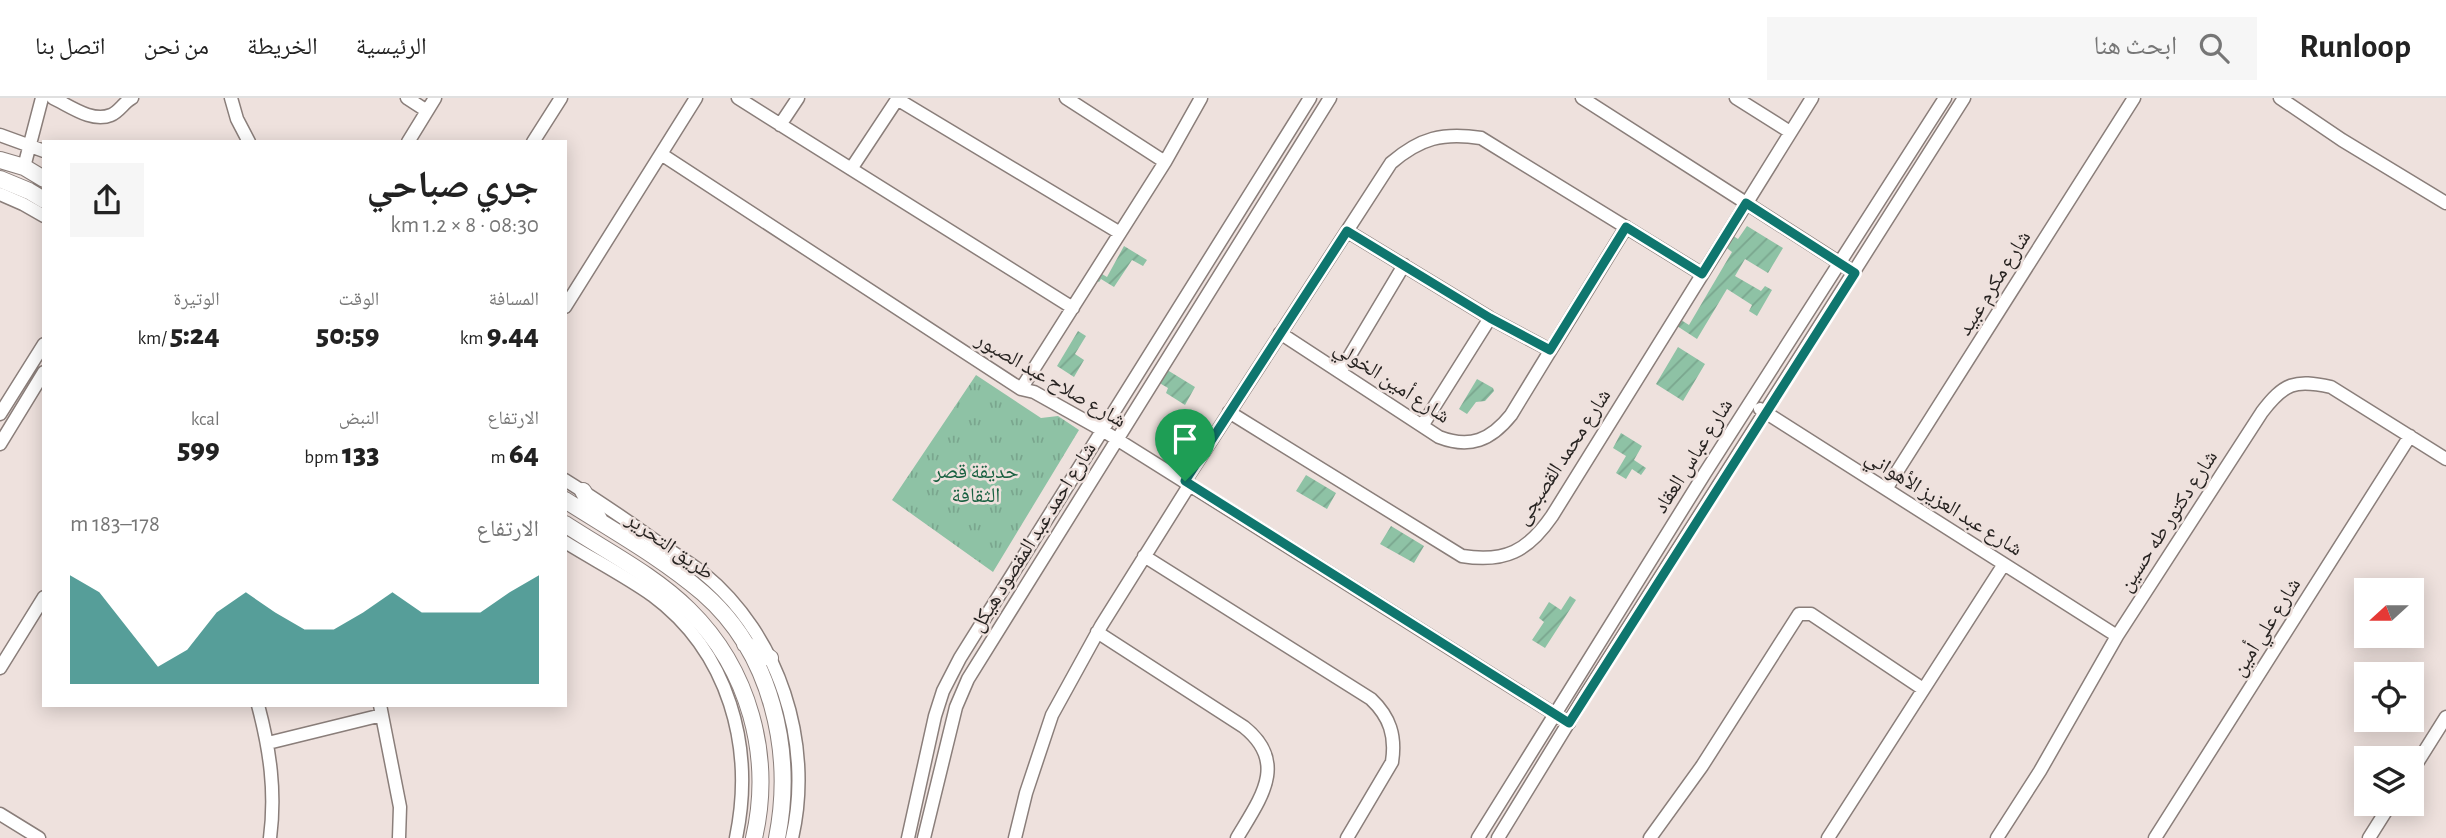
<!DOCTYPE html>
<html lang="ar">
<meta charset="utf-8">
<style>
:root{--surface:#fff;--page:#f6f6f6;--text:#222;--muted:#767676;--line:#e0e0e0;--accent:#0f766e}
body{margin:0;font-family:"Alegreya Sans","Noto Naskh Arabic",sans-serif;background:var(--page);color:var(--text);direction:rtl;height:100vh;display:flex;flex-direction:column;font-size:26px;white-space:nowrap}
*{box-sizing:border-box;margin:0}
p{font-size:23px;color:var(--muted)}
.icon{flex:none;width:38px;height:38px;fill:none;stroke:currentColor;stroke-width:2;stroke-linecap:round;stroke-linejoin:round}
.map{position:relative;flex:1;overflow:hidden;direction:ltr}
.panel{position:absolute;left:42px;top:42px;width:525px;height:567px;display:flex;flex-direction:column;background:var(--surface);border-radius:0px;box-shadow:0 4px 18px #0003;direction:rtl}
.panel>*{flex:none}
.needle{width:46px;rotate:249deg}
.fabs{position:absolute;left:2354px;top:480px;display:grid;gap:14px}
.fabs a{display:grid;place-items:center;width:70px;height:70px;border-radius:0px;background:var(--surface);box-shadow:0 4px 18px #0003;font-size:35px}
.pin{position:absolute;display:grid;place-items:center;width:60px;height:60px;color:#fff;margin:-72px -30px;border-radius:50% 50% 50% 0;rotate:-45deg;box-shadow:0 0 7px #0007}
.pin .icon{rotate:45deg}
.round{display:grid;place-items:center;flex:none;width:74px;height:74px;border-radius:0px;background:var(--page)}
.summary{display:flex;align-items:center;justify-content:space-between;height:119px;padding:0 28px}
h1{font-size:38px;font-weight:800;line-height:52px}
.figures{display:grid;grid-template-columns:repeat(3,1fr);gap:10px;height:119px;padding:7px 28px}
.figures div{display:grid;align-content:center}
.figures b{font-size:30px;font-weight:800}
.figures small{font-size:19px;font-weight:400}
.figures p{font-size:19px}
.chart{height:196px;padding:14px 28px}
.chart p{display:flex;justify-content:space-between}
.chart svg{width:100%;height:126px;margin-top:7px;fill:var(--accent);opacity:.7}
header{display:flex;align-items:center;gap:42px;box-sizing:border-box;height:98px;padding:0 35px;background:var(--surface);border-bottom:2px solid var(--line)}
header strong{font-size:33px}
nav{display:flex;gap:38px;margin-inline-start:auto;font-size:24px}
.search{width:490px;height:63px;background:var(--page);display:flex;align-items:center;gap:18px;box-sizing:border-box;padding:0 24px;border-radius:0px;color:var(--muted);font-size:26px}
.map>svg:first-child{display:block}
.park{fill:url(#park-tufts)}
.garden{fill:url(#garden-furrows)}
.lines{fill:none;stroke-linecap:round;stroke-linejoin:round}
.minor-casing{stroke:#8a7e7a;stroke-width:15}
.tertiary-casing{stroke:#8a7e7a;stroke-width:18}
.minor{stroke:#fff;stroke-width:12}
.tertiary{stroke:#fff;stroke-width:16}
.route-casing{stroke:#fff;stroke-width:14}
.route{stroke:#0f766e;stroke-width:9}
.labels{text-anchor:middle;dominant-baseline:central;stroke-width:5;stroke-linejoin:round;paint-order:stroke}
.street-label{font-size:21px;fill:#272321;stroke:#eee1dd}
.park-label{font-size:21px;fill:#186040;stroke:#eee1dd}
</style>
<header>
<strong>Runloop</strong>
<div class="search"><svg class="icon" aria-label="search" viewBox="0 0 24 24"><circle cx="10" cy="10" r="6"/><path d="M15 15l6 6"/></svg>ابحث هنا</div>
<nav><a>الرئيسية</a><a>الخريطة</a><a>من نحن</a><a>اتصل بنا</a></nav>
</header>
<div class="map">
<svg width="2446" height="740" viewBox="0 0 2446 740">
<defs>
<pattern id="park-tufts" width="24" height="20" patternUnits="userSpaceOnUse" patternTransform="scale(1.75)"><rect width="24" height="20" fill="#8ec2a5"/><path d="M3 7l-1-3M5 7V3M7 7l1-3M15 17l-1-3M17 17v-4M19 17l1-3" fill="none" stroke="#7aa68e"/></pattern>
<pattern id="garden-furrows" width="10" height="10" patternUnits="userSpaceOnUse" patternTransform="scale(1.75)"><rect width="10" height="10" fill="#8ec2a5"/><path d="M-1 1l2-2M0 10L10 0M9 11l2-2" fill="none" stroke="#7aa68e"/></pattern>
</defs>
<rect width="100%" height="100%" fill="#eee1dd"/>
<path class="park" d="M976,277l65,43 17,-2 21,14 -86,142 -101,-72z"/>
<path class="garden" d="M1747,128l36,22 -15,25 -23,-14 -10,17 26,15 4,-5 7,4 -15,26 -8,-5 3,-6 -25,-16 -30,50 -20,-13 4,-6 8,5 43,-73 -9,-7 7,-11 8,5z
M1124,148l23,14 -4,6 -11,-6 -18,27 -13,-8 -2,3 -6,-3 4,-8 10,6z
M1078,233l8,5 -11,18 9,6 -10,17 -17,-11z
M1678,249l27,17 -22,37 -27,-17z
M1164,270l31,19 -10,18 -19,-12 2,-5 -12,-7z
M1477,281l16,9 1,3 -9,10 -9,1 -9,12 -8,-5z
M1621,335l21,13 -8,14 12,8 -5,7 -9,-6 -6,10 -10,-6 10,-17 -13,-8z
M1306,377l30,18 -9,16 -31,-18z
M1391,428l33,20 -10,17 -34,-19z
M1570,498l6,4 -31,48 -13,-8 12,-18 -5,-4 10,-16 12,8z"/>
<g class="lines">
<defs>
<path id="minor" d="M53,0c17,8 39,25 58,17 8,-3 13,-13 21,-17
M231,0l6,21 12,23
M407,0l20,13
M738,0l335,210
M1066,0l99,64
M1582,0l264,169
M1736,0l54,34
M2280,0l62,42 104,63
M897,1l223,134
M780,27l18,-27
M0,37l44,16
M408,44l27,-44
M533,44l28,-44
M661,56l360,235 13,3 68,38 467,293
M24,69l18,-69
M851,71l47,-71
M0,96l23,10 21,12
M1347,133l143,87 60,32
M565,209l131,-209
M1280,235l159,104c31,12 52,3 72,-22l115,-188
M1340,274l64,-107
M1021,291l144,-227 36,-64
M1760,311l357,227
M1229,314l233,144c43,7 66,-5 90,-40l260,-418
M0,316l44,-70
M1422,328l68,-108
M0,346l44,-72
M565,382c29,18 57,37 85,57 17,12 36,23 53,36 76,62 111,170 89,265
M1185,383l206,-318c29,-25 52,-31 90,-25l221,136
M1886,391l248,-391
M565,444c29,18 60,34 87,53 77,57 103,152 84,243
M1144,458l227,143c19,18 25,37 21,63l-45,76
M1097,534l147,95c45,36 16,72 -7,111
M0,570l44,-71
M258,607c12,45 18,87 12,133
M380,607l20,102 -1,31
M268,645l114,-28
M2412,673l34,-54
M0,716l39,24
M908,740l27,-122 8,-25 17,-33 350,-560
M924,740l32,-131 12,-28 362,-581
M1015,740l11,-45 26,-78 49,-89 89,-142
M1478,740l227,-365 240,-375
M1498,740l85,-139 381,-601
M1650,740l52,-72 97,-152h12l112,75
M1828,740l176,-274
M1997,740l43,-67 77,-135 145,-224c22,-29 33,-33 69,-25l115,72
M2155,740l255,-402
M2369,740l22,-35"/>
<path id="tertiary" d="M0,62l24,7 20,12
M0,81l29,12 15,9
M583,393l17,30
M565,402c47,30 96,57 138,93 69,60 91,159 74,245
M565,426c41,27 89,51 124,86 60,59 84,146 65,228
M745,546l25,14"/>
</defs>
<use href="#minor" class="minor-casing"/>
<use href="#tertiary" class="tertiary-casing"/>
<use href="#minor" class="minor"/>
<use href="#tertiary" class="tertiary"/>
</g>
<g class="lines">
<defs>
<path id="route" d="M1746,105l109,70 -286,450 -384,-242 162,-250 143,87 60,32 76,-123 76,47z"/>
</defs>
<use href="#route" class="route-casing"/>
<use href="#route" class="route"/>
</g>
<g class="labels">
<g class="street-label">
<text transform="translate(1994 185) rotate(-58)">شارع مكرم عبيد</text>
<text transform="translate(1051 282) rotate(30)">شارع صلاح عبد الصبور</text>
<text transform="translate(1392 284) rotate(33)">شارع أمين الخولي</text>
<text transform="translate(1693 358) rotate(-58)">شارع عباس العقاد</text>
<text transform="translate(1563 359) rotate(-57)">شارع محمد القصبجى</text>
<text transform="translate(1944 405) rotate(32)">شارع عبد العزيز الأهواني</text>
<text transform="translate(2168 423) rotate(-57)">شارع دكتور طه حسين</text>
<text transform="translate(1033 439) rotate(-58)">شارع احمد عبد المقصود هيكل</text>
<text transform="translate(670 448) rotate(35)">طريق التحرير</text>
<text transform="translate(2266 529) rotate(-58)">شارع علي أمين</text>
</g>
<g class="park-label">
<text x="976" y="373">حديقة قصر<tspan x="976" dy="24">الثقافة</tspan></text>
</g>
</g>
</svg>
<div class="fabs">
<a><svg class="needle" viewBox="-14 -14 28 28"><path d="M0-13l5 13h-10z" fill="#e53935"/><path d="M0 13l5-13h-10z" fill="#767676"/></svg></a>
<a><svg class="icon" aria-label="locate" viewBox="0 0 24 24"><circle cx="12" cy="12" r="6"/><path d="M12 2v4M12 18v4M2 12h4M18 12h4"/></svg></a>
<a><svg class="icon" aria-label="layers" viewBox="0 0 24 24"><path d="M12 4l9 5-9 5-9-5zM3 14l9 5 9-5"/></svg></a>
</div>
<div class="pin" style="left:1185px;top:383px;background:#1e9e55"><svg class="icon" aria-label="arrive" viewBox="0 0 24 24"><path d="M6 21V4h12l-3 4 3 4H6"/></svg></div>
<section class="panel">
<div class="summary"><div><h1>جري صباحي</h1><p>08:30 · 8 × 1.2 km</p></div><a class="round"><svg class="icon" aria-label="share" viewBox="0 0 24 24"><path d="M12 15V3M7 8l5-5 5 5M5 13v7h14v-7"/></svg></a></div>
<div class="figures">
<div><p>المسافة</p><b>9.44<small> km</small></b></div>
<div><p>الوقت</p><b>50:59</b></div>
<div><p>الوتيرة</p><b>5:24<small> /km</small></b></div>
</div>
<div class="figures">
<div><p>الارتفاع</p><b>64<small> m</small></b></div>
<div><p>النبض</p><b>133<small> bpm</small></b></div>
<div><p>kcal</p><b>599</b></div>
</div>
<div class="chart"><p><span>الارتفاع</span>178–183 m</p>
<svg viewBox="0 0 160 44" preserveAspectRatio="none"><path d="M0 44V6L10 12L20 25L30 38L40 32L50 19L60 12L70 19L80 25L90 25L100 19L110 12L120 19L130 19L140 19L150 12L160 6V44z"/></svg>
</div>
</section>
</div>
